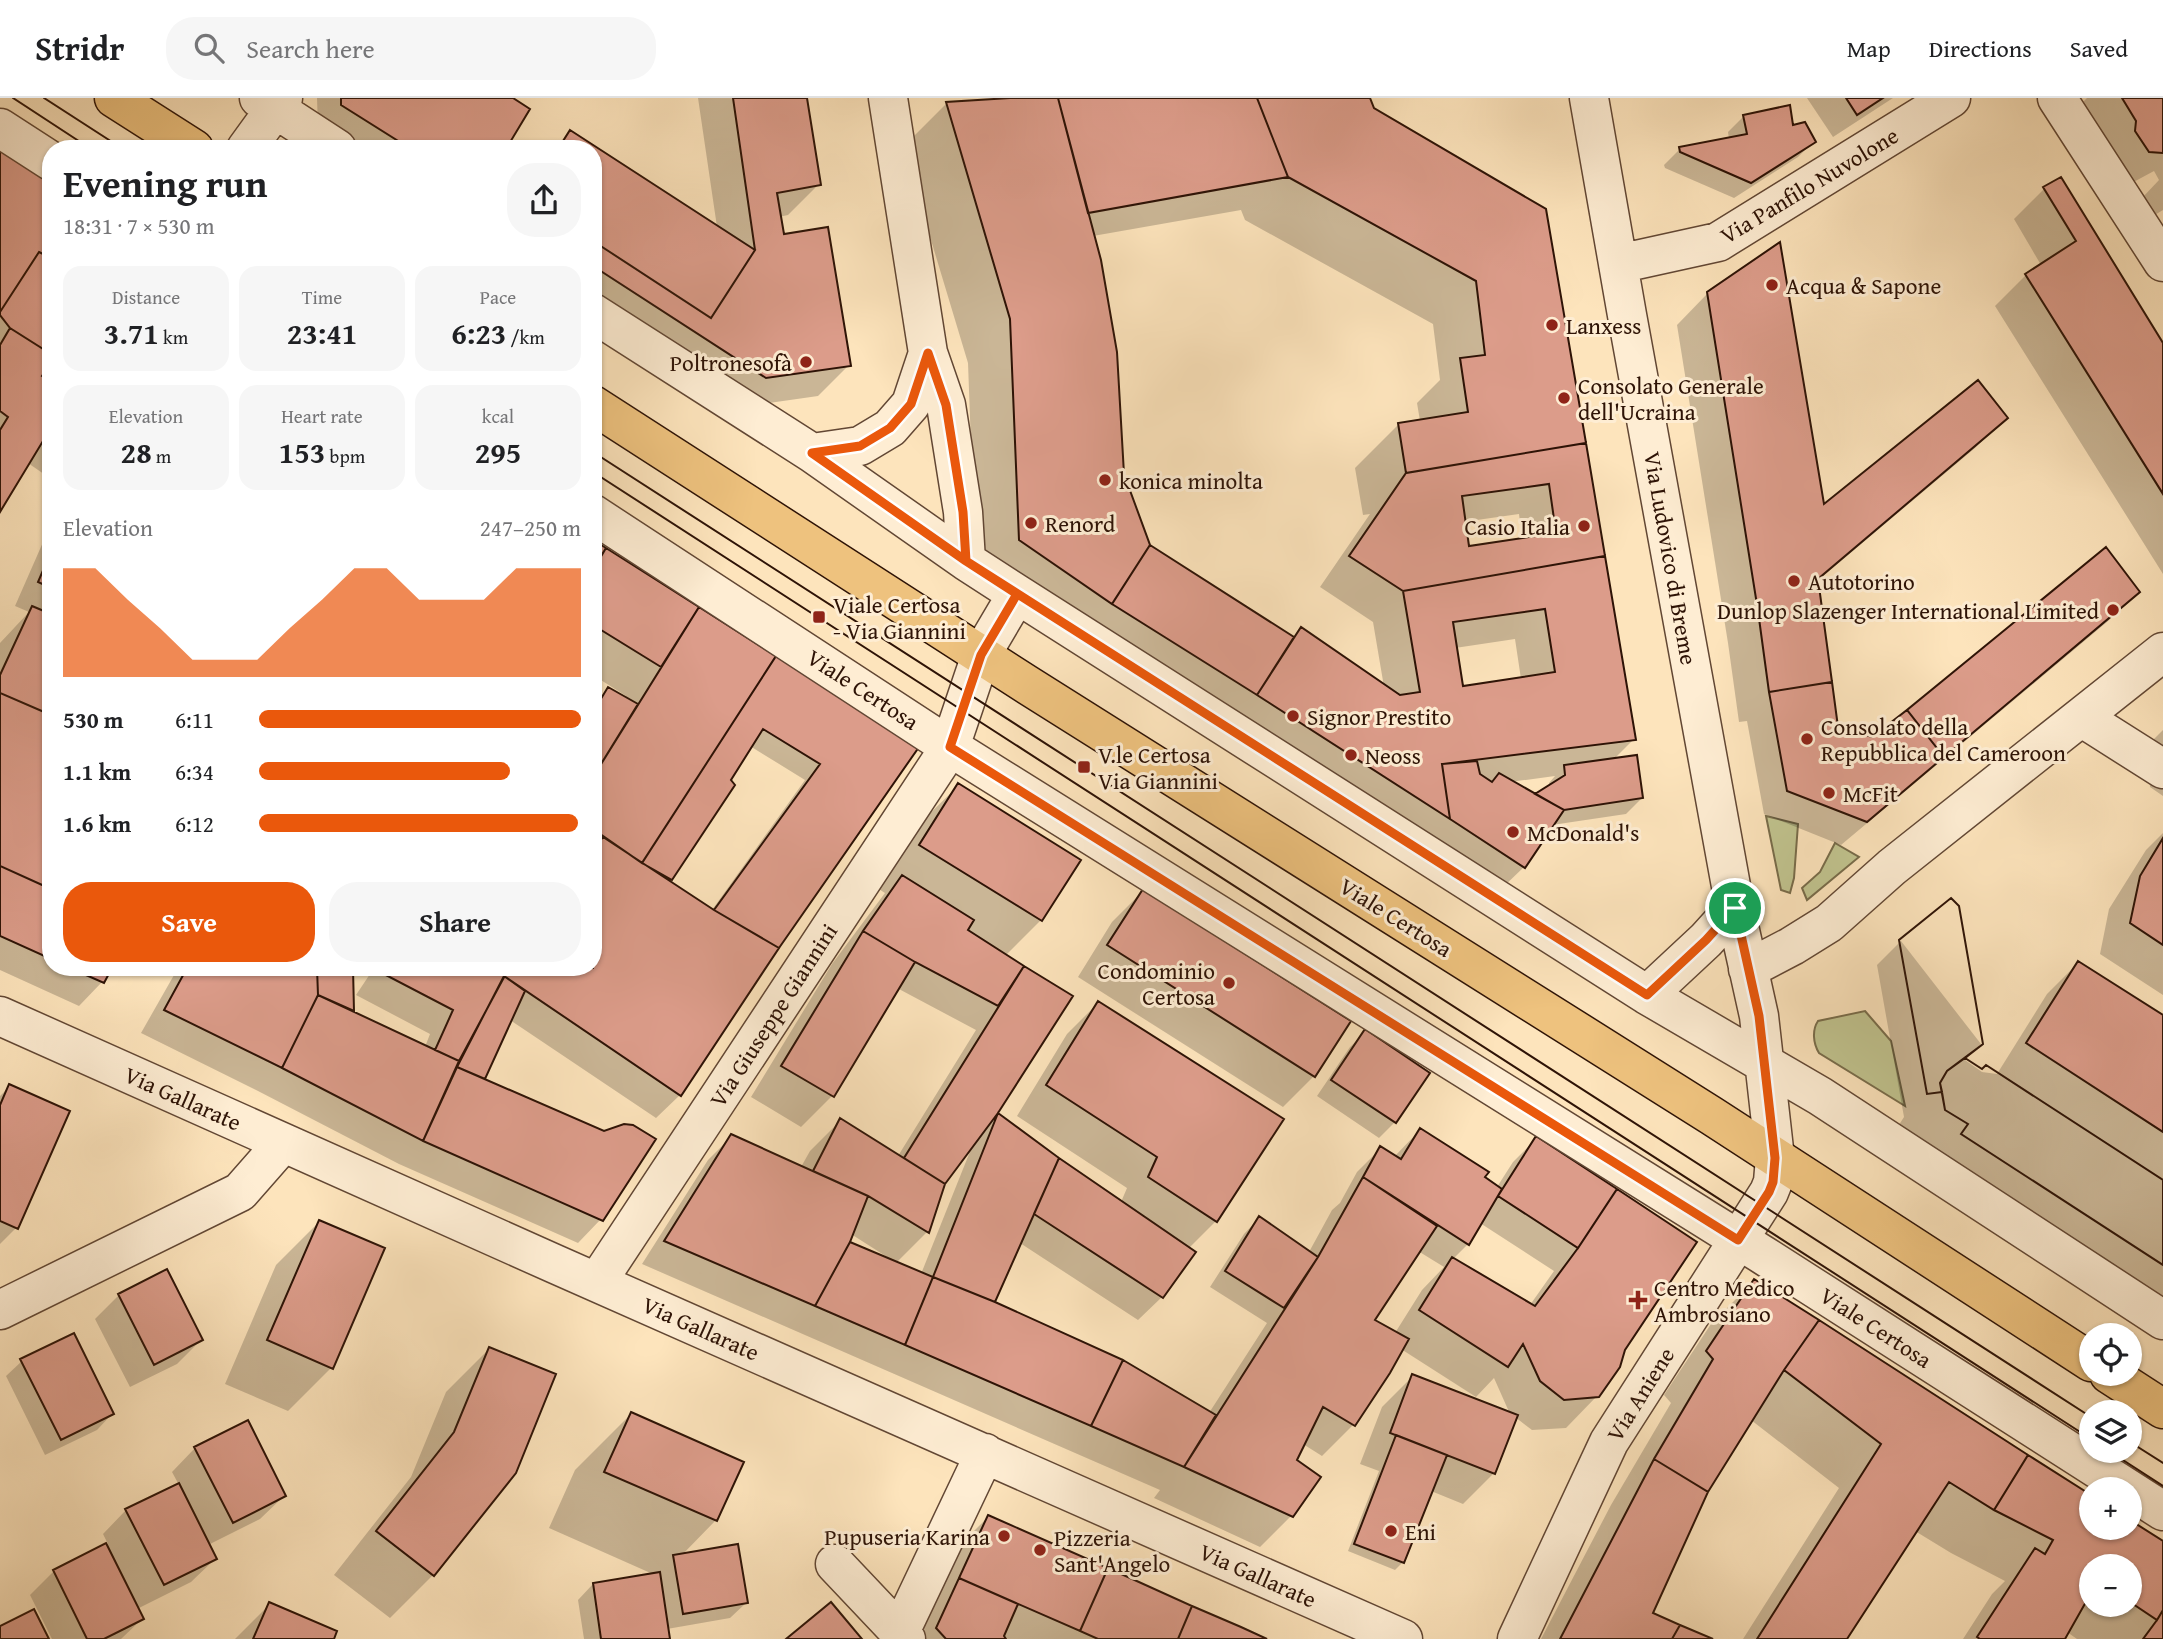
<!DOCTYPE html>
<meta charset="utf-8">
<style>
:root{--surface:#fff;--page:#f6f6f6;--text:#202124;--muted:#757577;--line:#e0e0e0;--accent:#ea580c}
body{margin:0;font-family:"Gentium Book Plus",serif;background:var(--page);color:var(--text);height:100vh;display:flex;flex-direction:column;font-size:26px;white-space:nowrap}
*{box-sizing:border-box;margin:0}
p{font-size:23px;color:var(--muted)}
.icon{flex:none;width:38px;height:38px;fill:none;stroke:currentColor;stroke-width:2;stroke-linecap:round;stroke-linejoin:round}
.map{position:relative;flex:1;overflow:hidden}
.sheet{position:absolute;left:42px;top:42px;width:560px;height:836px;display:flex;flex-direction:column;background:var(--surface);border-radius:28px;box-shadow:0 2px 5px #0004}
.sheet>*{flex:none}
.buttons{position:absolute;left:2079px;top:1225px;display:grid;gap:14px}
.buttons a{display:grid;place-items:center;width:63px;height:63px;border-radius:50%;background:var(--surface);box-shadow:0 2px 5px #0004;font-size:35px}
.pin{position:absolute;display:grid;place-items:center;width:60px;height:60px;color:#fff;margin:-30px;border:4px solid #fff;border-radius:50%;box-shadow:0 2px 7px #0007}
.round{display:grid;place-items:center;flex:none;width:74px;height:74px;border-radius:28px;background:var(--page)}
.overview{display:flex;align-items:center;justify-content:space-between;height:119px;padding:0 21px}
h1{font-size:38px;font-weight:700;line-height:52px}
.figures{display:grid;grid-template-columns:repeat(3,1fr);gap:10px;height:119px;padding:7px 21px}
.figures div{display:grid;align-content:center;border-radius:18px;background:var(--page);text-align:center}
.figures b{font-size:30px;font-weight:700}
.figures small{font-size:19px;font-weight:400}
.figures p{font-size:19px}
.chart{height:196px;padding:14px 21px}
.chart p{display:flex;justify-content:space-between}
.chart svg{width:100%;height:126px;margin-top:7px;fill:var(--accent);opacity:.7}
.button{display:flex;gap:14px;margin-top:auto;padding:14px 21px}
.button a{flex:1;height:80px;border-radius:28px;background:var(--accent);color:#fff;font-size:28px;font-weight:700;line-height:80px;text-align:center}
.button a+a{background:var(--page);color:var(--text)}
ul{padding:0 21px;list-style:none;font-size:23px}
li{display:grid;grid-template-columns:112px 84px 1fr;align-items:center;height:52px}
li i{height:18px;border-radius:9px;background:var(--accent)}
header{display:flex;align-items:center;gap:42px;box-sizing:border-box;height:98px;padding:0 35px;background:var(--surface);border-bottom:2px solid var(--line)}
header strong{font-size:33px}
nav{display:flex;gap:38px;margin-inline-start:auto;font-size:24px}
.search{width:490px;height:63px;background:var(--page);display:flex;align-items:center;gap:18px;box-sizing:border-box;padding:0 24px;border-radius:28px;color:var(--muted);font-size:26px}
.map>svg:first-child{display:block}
.green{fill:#c1c48f;stroke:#786c4a;stroke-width:2}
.shadow{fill:#0003;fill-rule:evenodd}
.building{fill:#dc9c8a;stroke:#2e1306;stroke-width:2;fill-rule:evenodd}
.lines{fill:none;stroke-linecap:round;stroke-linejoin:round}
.minor-casing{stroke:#624734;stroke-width:41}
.major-casing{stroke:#2e1306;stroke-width:41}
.minor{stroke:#feedd3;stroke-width:38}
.major{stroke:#eec27e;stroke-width:38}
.tram{stroke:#2e1306;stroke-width:2}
.route-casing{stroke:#fff;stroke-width:14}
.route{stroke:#ea580c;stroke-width:9}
.poi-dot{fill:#8f2418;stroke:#feedd3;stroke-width:2.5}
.labels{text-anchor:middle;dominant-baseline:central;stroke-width:6;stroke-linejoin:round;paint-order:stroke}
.street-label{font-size:23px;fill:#2e1306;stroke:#feedd3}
.poi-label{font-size:23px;fill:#2e1306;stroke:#feedd3;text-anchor:start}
</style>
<header>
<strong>Stridr</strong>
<div class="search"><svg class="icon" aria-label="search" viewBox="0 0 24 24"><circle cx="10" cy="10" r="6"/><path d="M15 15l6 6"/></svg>Search here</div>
<nav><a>Map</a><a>Directions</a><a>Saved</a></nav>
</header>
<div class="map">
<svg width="2163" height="1541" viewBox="0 0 2163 1541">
<rect width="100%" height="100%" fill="#fde4bc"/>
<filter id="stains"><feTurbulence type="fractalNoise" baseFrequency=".00286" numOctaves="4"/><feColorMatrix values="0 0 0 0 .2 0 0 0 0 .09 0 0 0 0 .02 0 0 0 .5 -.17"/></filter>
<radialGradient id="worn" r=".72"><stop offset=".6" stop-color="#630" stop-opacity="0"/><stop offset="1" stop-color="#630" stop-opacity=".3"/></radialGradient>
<path class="green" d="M1766,718l32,8 -4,54 -4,15 -9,-3z
M1835,745l24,14 -52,43 -5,-12 18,-16z
M1865,913l26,30 14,65 -86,-53c-6,-10 -7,-23 -1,-32z"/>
<path class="shadow" d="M317,0h193l-6,51h-154l-32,-20z
M698,0h107l14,86 -31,31 -9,2 3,19 67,129 -31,31 -84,12 -141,-92v-167h-39l16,-17 147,95z
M1036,0h332l4,11 172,101 90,529 -21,21 29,38 -16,16 -74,11 -28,42 -24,23 -524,-307 -8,-220 -65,-216 43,-43zM1241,112l4,10 188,104 7,56 -23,23 3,18 -22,4 -43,43 8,47 7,-1 -50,73 53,35 11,65 -83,-57 -8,8 -145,-92 -26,-71 -29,-239zM1519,416l3,26 -55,8 -4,-26zM1515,541l6,40 -60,9 -6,-40zM1555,678l-6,7v4l-13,9 -26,-14z
M1807,0h86l-60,39z
M2087,0h76v112l-10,6 -11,-18 17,-18 -5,-9 -26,14 -49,-79z
M1744,18l48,11 22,14 -16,16 -64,41 -69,-30 -1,-3 16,-16 49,-10 -1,-7z
M0,53l51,31v297l-23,-16 -28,46z
M2045,90l118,158v228l-168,-268 31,-31 15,-10 -27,-46z
M1708,195l115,215 183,-91 -31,31 -159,134 20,147 36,10 266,-147 -31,30 -266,223 -77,-31 -17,-93 -8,1 -11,-79 -51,-318z
M51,426v444h59l-8,14 -23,24 -79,-36v-327l29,-31 -14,-6z
M593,444l324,205 -140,200 -97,148 -24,23 -146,-98 -28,60 119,139 -23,24 -179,-79 -141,-73 -117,-58 37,-65h173v44l74,35 5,-13 -74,-39 18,-27h219v-263l16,-16 16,9 1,-2 -33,-21zM750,648l55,34 -93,130 -44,-28z
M2163,632v66l-13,-9 -3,-41z
M959,687l120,75 -38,60 -35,35 65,41 -75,118 125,88 6,-14 -110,-72 50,-82 31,-31 184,117 -66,101 -28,28 -26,48 -24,23 -118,-77 -27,60 216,110 58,-90 -57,-36 34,-53 15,-16 50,34 23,-42 8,-7 17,-31 24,-24 13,9 26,-27 77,57 16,-25 24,-24 86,212 -26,46 -31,32 -34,2 -17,-13 -21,56 -31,31 -32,-13 -28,71 -8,8 -47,-19 31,-80 -19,-7 22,-57 31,-31 97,38 -16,-36 -18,19 -75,-48 -48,76 -31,31 -19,-12 -9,16 -3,56 -31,31 -106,-49 6,-8 -518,-226 66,-104 24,-24 69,31 9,-16 31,-31 57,36 78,-126 -79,-42 -65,108 -31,31 -50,-30 81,-133 53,-71 -8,-5 38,-60zM971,1051l-50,125 -25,-11 31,-31 17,-49zM1480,1125l74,48 -24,34 -77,-46 15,-15zM851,1136l36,23 -1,2 -39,-16zM1418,1153l26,16 -22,23 -27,43 -23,-13z
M2163,735v162l-63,-41 9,-45 37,-59z
M1143,793l171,185 -31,31 -205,-130 34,-55z
M1901,843l80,103 -16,16 17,12 15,2 50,-80 31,-31 85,54v319l-266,-208 7,-11 -27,-152z
M1366,934l29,90 -16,16 -62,-42 33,-49z
M9,989l7,141 -16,16v-148z
M319,1124l12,146 -43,43 -63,-27 51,-119z
M1754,1183l337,216v31h39v-6l33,21v96h-86l-10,-7 -4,7h-100l29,-45 13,-13 -54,-28 -36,-22 -70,108h-102l96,-151 -88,-68 -44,71 -57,123 59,25h-168l70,-134 60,-102 -7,-8 47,-71zM2091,1468h39v39h-39z
M119,1197l82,45 -24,24 -47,23 -35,-68z
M489,1251l26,123 -82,103 -43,43 -56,-43 77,-98 35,-85z
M22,1263l90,53 -15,16 -52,25 -39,-79z
M631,1316l85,106 -35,36 65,47 -16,15 -63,11 1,10h-84l-6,-39 15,-16 62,-9 -106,-47 26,-58z
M195,1350l89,48 -24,23 -52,26 7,14 -24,23 -54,27 5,10 -21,20h-69l-22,-44 24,-24 54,-27 -5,-10 23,-24 53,-25 -7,-13z
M988,1419l275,122h-354l36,-79z
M270,1506l62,35h-97z"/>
<path class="building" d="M341,0h172l17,11 -24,40h-95l-70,-44z
M733,0h74l14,87 -44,8 7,41 44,-7 23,139 -85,12 -173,-112v-25l118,77 44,-68z
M1010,0h48l43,162 16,92 7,122 26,71 -38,59 -93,-64 -9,-221 -64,-217z
M1058,0h199l31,79 -200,36z
M1257,0h113l4,10 172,101 40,234 -180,30 -8,-50 70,-11 -8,-54 25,-3 -9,-74 -188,-104z
M1846,0h37l-26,17z
M2122,0h41v55l-14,-1 -14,-21 1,-10z
M1790,7l3,20 12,-3 11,20 -65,41 -71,-31 -1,-5 68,-13 -4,-19z
M570,32l185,120 -44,68 -118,-77v-92h-35z
M0,51l51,31v78l-12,-6 -39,60z
M2061,79l102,166v151l-138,-220 51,-33 -33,-54z
M1780,144l44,262 154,-124 30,38 -190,161 14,103 -63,10 -11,-81 -51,-319z
M39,154l12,6v96l-41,-26 -10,-13v-3z
M10,230l41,26v9l-9,13 9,6v57l-5,-3 -46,76v-82l8,-13 -8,-6v-66z
M51,265v19l-9,-6z
M1586,345l19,113 -202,35 -54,-35 57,-83zM1549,386l7,49 -87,13 -7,-50z
M593,442l13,8 -13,21z
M1150,447l144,92 -37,58 -145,-91z
M2106,449l34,45 -196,165 -37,-47z
M606,450l93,59 -38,60 -68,-42v-55z
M51,454v36l-13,-6z
M1605,458l31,184 -194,24 8,55 -193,-124 44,-68 99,68 20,-3 -17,-101zM1545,511l10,63 -92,14 -10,-64z
M32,508l19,8v101l-51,-22v-18z
M699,509l77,49 -134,207 -49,-34v-52z
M776,558l143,91 -140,201 -65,-38 106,-146 -57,-35 -32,51 4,5 -63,95 -30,-17z
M1832,584l6,45 34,10 35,-27 37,47 -77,65 -80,-31 -18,-99z
M608,589l30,17 -45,73v-65z
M0,595l51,22v174l-51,-23z
M1637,657l6,43 -79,12 -29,-16 30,-19 -1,-10z
M1477,663l3,13 12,8 7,-9 65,37 -39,58 -75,-49 -8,-55z
M958,685l123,77 -39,61 -123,-76z
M593,731l10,8 -10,13z
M603,739l111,73 65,38 -98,148 -177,-120 5,-8h84v-118z
M2163,740v107l-33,-22 10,-47z
M0,768l51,23v70l-51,-23z
M902,777l72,45 -6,10 56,36 -26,40 -83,-44 -52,-31z
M1143,791l208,132 -36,56 -208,-132z
M1951,800l8,8 24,138 -18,14 17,11 4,-4 177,115v85l-202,-131 7,-10 -23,-14 -3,-18 -15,2 -28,-154z
M1951,800l8,8 24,138 -36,27 -7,12 2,9 -15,2 -28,-154z
M863,833l52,31 -81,135 -53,-31z
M2078,863l85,54v117l-137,-89z
M1024,868l49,30 -75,117 -53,71 -41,-26z
M70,870h42l-8,15z
M187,870h130l1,27 -36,73 -118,-58z
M317,870h36l1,43 -36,-16z
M381,870h128l-50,93 -24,-11 18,-40 -75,-39z
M504,878l21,15 -40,88 -28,-12z
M318,897l141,66 -36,80 -141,-73z
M1098,903l186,118 -67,103 -69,-45 9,-20 -111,-72z
M1365,931l65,44 -34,50 -65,-43z
M1965,960l17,11 4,-4 177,115v85l-202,-131 7,-10 -23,-14 -5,-27 7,-12z
M457,969l147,64 20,-7 9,1 23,14 -53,82 -180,-80z
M9,986l61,27 -52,118 -18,-8v-116z
M998,1015l61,45 -64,144 -62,-25z
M840,1020l105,66 -16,49 -61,-37 -55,-25z
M1420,1030l69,44 -4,5 17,12 -33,56 -106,-68 17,-31 21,13z
M731,1036l137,62 -18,46 -35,64 -151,-65z
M1536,1038l81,53 -39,59 -80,-52z
M1059,1060l137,94 -33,46 -129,-84z
M1363,1079l74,49 -62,94 34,19 -19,34 -35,53 -32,-19 -26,53 24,17 -28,40 -109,-50 134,-210z
M1617,1091l80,53 -72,108 -5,17 -21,30 -35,3 -24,-19 -17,-37 -15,23 -89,-57 33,-53 83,49 43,-58z
M1259,1118l59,41 -34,51 -59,-37z
M319,1122l66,28 -52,121 -66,-29z
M850,1144l83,35 -28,68 -90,-39z
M167,1171l36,71 -49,25 -36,-71z
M933,1179l62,25 128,58 -32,66 -186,-81z
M1754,1181l65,41 -35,50 -76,122 -54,-33 59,-100 -7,-8z
M1819,1222l209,135 -34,55 -45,-28 -102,157h-90l124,-195 -97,-74z
M74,1235l40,81 -53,26 -41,-81z
M489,1249l67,27 -40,99 -82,103 -58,-45 78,-99z
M1123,1262l93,55 -32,52 -93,-41z
M1412,1276l106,41 -23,59 -105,-41z
M631,1314l113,50 -27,59 -113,-49z
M248,1322l38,76 -53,27 -39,-76z
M1396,1337l51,20 -43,108 -50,-19z
M2028,1357l63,40v33h39v-8l33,21v69l-6,10 -27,-18v-36h-39v27l-26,46h-85l-3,-2 58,-89 10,6 8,-14 -59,-30z
M1654,1361l54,33 -55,121 27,12 -8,14h-112z
M179,1385l38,76 -53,26 -39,-76z
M988,1417l120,53 -28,63 -121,-53z
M106,1445l38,76 -40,20h-17l-34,-69z
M738,1446l10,59 -65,11 -10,-59z
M1108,1470l84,38 -14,33h-80l-18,-8z
M660,1474l10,67h-69l-8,-56z
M959,1480l59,26 -14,32 2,3h-60l-10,-11z
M269,1504l68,29 -3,8h-81z
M831,1504l31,37h-76z
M1192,1508l49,21 26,12h-89z
M34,1511l15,30h-49v-13z
M2163,1512v29h-20l14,-19z
M1680,1527l33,14h-41z"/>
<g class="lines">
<defs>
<path id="minor" d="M259,0l78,51
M888,0l40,255 18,52 17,107 3,49
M2057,0l106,164
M0,30l51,33
M246,51l37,-51
M1618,166l100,-22 233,-144
M593,215l219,140 154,108 51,33 630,401 173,101 343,224
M812,355l48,-7 30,-18 21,-24 17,-51
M593,416l357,233 813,508 400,256
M2081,619l82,52
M1748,871l44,-23 37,-23 63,-56 271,-215
M1647,897l59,-55 29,-32
M0,918l555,248 848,375
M597,1184l353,-535 31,-92 36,-61
M0,1212l240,-118 43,-49
M835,1466l71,75
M900,1534l85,-179
M1517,1541l92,-197 160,-250 4,-10 2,-24 -16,-142 -24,-108 -108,-593 -38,-217"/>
<path id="major" d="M114,0l80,51
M593,307l433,279 686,432 379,246
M2109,1276l54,35"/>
</defs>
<use href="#minor" class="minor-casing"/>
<use href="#major" class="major-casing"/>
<use href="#minor" class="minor"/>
<use href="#major" class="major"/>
<path class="tram" d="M13,0l78,51
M44,0l79,51
M593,354l1498,965
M593,374l1498,967
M2130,1344l33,21
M2109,1353l54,35"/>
</g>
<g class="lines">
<defs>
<path id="route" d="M1735,810l-29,32 -59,55 -681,-434 -3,-49 -17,-107 -18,-52 -17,51 -21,24 -30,18 -48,7 154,108 51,33 -36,61 -31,92 788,493 31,-48 4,-10 2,-24 -16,-142 -24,-108"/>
</defs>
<use href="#route" class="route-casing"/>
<use href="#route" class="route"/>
</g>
<g class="poi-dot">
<circle cx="1772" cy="187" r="7"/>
<circle cx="1552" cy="227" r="7"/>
<circle cx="806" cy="264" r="7"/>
<circle cx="1564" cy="300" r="7"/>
<circle cx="1105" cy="382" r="7"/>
<circle cx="1031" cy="425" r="7"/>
<circle cx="1584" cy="428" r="7"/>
<circle cx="1794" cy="483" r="7"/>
<circle cx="2113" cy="512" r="7"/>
<rect x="812" y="512" width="14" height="14" rx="3.5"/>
<circle cx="1293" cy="618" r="7"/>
<circle cx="1807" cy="641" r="7"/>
<circle cx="1351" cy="657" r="7"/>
<rect x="1077" y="662" width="14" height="14" rx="3.5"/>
<circle cx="1829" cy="695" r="7"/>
<circle cx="1513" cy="734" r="7"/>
<circle cx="1229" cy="885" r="7"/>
<path d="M1634.5 1191.5h7v7h7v7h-7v7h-7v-7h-7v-7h7z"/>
<circle cx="1391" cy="1433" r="7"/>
<circle cx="1004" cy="1438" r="7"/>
<circle cx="1040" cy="1452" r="7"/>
</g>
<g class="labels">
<g class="street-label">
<text transform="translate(1809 87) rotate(-31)">Via Panfilo Nuvolone</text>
<text transform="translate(1671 460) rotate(80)">Via Ludovico di Breme</text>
<text transform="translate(863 591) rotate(33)">Viale Certosa</text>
<text transform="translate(1396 819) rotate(32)">Viale Certosa</text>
<text transform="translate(773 917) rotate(-57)">Via Giuseppe Giannini</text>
<text transform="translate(183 1000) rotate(24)">Via Gallarate</text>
<text transform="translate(1876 1229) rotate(33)">Viale Certosa</text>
<text transform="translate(701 1230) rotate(24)">Via Gallarate</text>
<text transform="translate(1640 1296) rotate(-58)">Via Aniene</text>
<text transform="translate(1258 1477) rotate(24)">Via Gallarate</text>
</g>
<g class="poi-label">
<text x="1786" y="187">Acqua &amp; Sapone</text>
<text x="1566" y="227">Lanxess</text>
<text x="792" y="264" text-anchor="end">Poltronesofà</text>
<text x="1578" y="287">Consolato Generale<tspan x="1578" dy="26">dell'Ucraina</tspan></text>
<text x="1119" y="382">konica minolta</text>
<text x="1045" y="425">Renord</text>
<text x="1570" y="428" text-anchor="end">Casio Italia</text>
<text x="1808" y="483">Autotorino</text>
<text x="833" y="506">Viale Certosa<tspan x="833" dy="26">- Via Giannini</tspan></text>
<text x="2099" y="512" text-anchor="end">Dunlop Slazenger International Limited</text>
<text x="1307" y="618">Signor Prestito</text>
<text x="1821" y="628">Consolato della<tspan x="1821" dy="26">Repubblica del Cameroon</tspan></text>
<text x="1098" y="656">V.le Certosa<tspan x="1098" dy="26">Via Giannini</tspan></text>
<text x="1365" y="657">Neoss</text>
<text x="1843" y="695">McFit</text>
<text x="1527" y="734">McDonald's</text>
<text x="1215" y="872" text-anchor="end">Condominio<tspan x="1215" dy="26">Certosa</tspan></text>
<text x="1654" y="1189">Centro Medico<tspan x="1654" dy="26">Ambrosiano</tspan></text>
<text x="1405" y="1433">Eni</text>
<text x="990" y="1438" text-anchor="end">Pupuseria Karina</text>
<text x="1054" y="1439">Pizzeria<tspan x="1054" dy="26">Sant'Angelo</tspan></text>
</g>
</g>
<rect width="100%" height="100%" filter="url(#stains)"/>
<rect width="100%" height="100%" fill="url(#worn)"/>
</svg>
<div class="buttons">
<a><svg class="icon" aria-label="locate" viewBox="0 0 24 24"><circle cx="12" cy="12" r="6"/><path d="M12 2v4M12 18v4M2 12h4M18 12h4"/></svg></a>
<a><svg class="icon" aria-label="layers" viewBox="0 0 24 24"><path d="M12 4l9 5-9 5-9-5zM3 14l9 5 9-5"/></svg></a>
<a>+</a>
<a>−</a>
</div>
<div class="pin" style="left:1735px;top:810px;background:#1e9e55"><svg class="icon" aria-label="arrive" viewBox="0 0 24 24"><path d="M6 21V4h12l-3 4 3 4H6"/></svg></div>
<section class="sheet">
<div class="overview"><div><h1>Evening run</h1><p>18:31 · 7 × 530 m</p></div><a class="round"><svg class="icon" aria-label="share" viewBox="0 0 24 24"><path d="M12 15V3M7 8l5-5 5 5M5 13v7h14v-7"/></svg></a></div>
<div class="figures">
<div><p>Distance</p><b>3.71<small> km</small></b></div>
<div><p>Time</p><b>23:41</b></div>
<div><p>Pace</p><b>6:23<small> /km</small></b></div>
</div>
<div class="figures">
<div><p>Elevation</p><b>28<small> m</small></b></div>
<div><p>Heart rate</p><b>153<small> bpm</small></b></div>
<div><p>kcal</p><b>295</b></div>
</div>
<div class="chart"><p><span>Elevation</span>247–250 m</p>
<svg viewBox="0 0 160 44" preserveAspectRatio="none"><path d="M0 44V6L10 6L20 17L30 27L40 38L50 38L60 38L70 27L80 17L90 6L100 6L110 17L120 17L130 17L140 6L150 6L160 6V44z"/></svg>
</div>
<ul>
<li><b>530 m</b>6:11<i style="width:100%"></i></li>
<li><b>1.1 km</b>6:34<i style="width:78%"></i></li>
<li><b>1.6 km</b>6:12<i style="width:99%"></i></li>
</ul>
<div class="button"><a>Save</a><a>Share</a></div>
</section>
</div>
